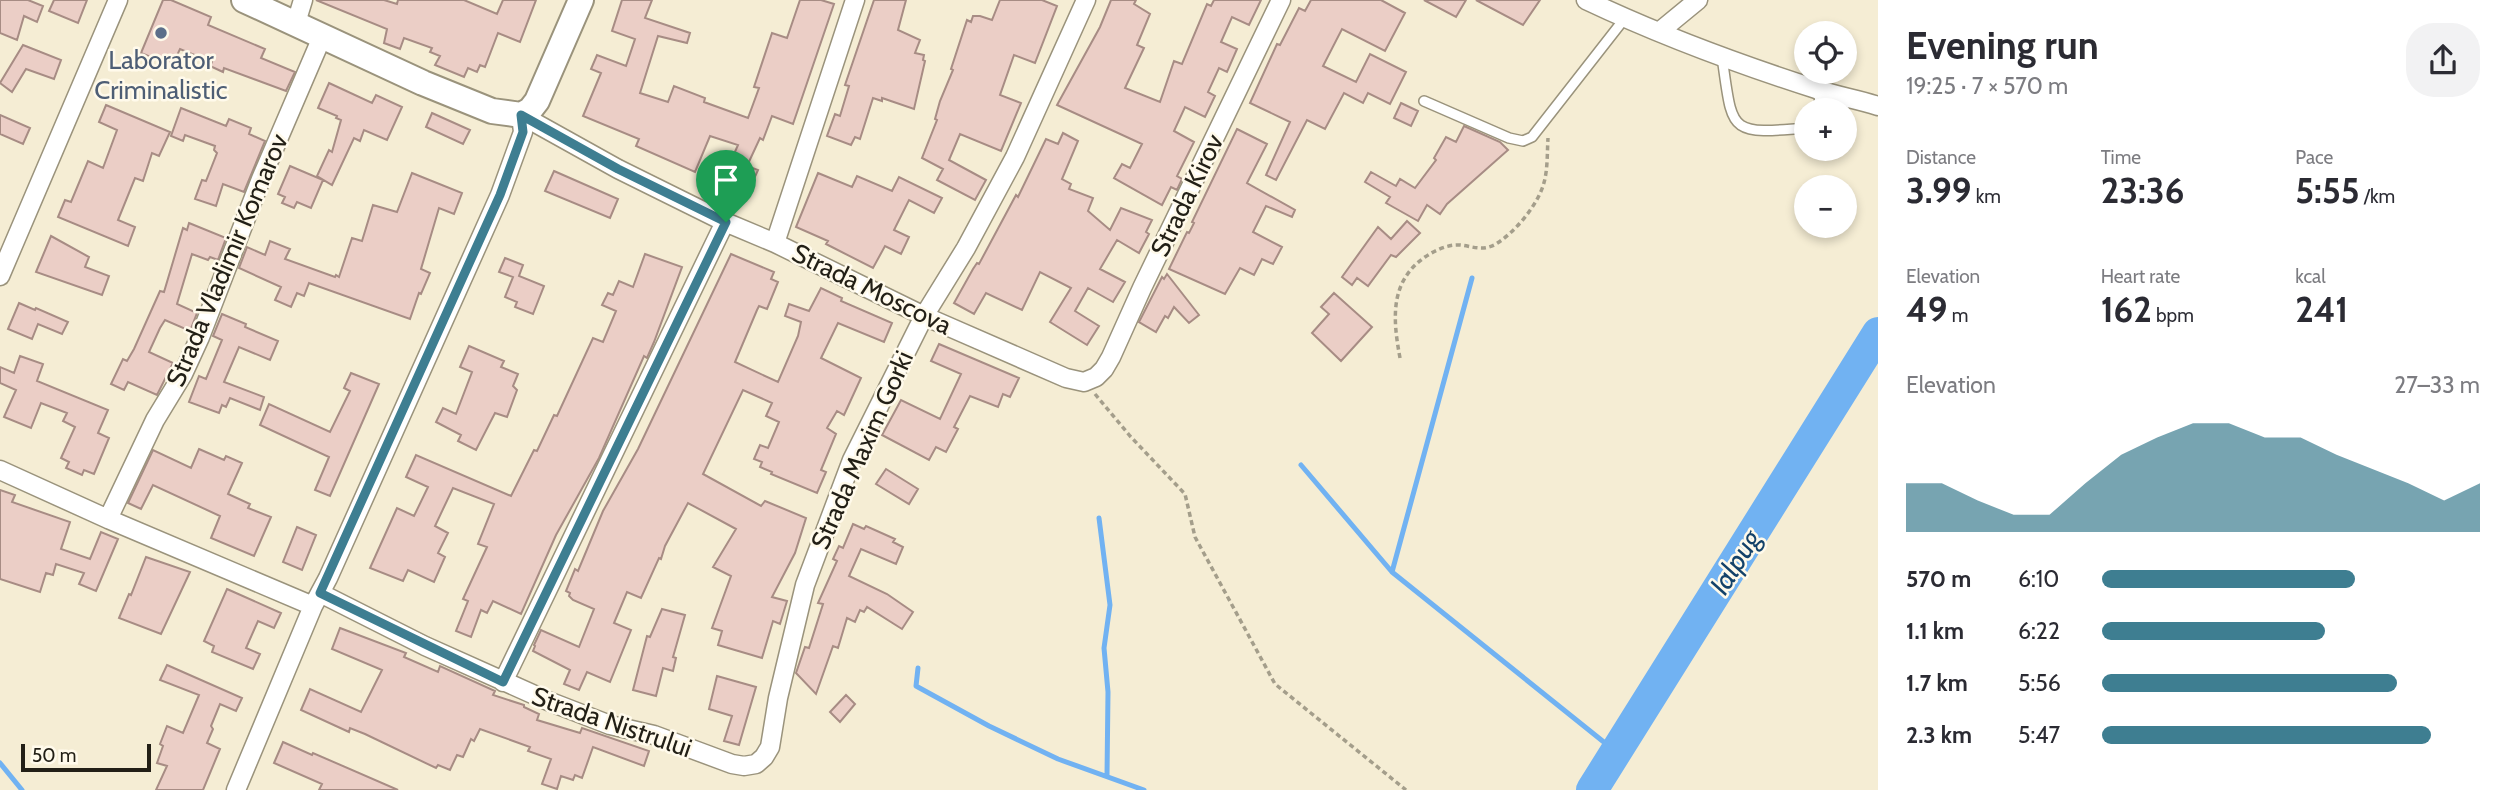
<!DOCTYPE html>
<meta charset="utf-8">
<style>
:root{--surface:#fff;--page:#f2f2f3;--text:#2b2b33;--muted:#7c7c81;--accent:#3e7e91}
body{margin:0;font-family:Cabin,sans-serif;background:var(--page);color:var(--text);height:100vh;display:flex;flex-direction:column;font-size:26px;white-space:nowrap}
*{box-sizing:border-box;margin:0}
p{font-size:23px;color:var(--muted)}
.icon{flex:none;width:38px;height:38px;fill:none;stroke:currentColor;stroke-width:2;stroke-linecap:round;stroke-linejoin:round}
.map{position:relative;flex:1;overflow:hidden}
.side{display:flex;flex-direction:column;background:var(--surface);width:630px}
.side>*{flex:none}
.controls{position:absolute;left:1794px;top:21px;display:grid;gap:14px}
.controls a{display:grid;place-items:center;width:63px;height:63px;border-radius:50%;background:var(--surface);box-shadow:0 4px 10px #0003;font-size:35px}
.scale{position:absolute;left:21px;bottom:18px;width:130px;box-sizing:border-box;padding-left:7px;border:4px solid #221f16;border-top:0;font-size:19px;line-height:24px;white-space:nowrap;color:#221f16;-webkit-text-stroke:5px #fffaeb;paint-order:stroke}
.pin{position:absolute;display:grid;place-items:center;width:60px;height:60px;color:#fff;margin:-72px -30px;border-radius:50% 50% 50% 0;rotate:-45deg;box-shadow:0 0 7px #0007}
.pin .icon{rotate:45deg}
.round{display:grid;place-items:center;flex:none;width:74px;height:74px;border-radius:28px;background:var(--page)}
.headline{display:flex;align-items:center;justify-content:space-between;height:119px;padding:0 28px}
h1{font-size:38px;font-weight:700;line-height:52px}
.metrics{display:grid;grid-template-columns:repeat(3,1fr);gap:10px;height:119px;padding:7px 28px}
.metrics div{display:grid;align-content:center}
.metrics b{font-size:35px;font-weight:700}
.metrics small{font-size:19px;font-weight:400}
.metrics p{font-size:19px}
.chart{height:196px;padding:14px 28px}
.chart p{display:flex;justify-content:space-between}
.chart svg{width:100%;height:126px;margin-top:7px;fill:var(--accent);opacity:.7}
ul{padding:0 28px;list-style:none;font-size:23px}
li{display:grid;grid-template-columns:112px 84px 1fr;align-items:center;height:52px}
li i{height:18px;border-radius:9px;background:var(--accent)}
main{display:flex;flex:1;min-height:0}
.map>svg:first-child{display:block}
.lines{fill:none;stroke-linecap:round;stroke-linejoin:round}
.stream{stroke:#71b2f2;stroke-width:5}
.river{stroke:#71b2f2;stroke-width:32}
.building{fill:#ebcec6;stroke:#a78c84;stroke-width:2}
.lane-casing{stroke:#9a937c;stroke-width:12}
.street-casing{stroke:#9a937c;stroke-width:21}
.secondary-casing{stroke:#9a937c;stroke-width:28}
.path{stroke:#a49e8b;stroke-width:3.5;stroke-dasharray:5 3.5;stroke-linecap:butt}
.lane{stroke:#fff;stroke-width:9}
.street{stroke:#fff;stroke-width:18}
.secondary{stroke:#fff;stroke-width:24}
.route-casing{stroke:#fff;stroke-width:14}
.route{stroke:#3e7e91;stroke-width:9}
.service-dot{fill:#5c6f8a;stroke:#fffaeb;stroke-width:2.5}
.labels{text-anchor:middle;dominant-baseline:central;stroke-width:5;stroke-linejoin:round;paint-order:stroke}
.service-label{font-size:26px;fill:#4e5e75;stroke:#fffaeb}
.street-label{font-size:26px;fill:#221f16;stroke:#fffaeb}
.water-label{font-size:28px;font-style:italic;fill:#13426a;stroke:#fffaeb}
</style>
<main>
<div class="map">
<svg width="1878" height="790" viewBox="0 0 1878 790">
<rect width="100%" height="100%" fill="#f5edd4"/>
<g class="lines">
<path class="stream" d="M1301,465l91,107 223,179
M1099,518l11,87 -6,43 4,44 -1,84
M1392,572l80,-294
M918,668l-2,18 73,40 69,33 86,31
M0,763l22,27"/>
<path class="river" d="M1592,790l286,-457"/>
</g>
<path class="building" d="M0,0h28l15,6 -6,16 -13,-6 -7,24 -17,-7z
M54,0h33l-9,23 -29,-12z
M163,0h8l40,17 -3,8 57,24 -4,9 34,14 -9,19 -62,-23 -1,4 -13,-6 2,-4 -32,-13 -8,17 -31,-13z
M316,0h68l13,4 1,-4h66l33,14 6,-14h33l-16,42 -22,-9 -13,34 -5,-2 -3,7 -9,-4 -4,9 -29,-12 5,-9 -10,-4 2,-4 -28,-10 -4,11 -16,-6 3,-14z
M622,0h30l-7,18 45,15 -3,10 -29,-7 -18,57 28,9 6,-16 31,12 -1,4 44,16 11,-30 -5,-1 18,-54 15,5 13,-38h21l13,4 -41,120 -21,-8 -9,24 -3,-2 -13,28 11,4 -14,31 -26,-11 20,-45 -28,-9 -15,36 -59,-26 3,-7 -56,-23 18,-43 -10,-4 6,-14 29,11 9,-27 -23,-8z
M874,0h32l-8,30 22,10 -5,13 9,2 -1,5 2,1 -11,48 -32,-11v3l-9,-3 -13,41 -5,-2 -4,8 -24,-9 8,-22 5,2 9,-30 -4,-1z
M1000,0h42l15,6 -22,57 -21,-8 -14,40 21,8 -20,48 -41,-17 -11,26 37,20 -11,20 -38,-20 6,-11 -21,-11 15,-38 -2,-1 5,-18 13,-31 -2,-1 16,-49 4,2 2,-6h7l12,4z
M1111,0h25l-2,4 16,10 -13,31 7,3 -19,40 35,14 14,-41 8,3 25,-60 4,2 3,-6h47l-12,25 -17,-8 -11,25 16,7 -10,23 -8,-4 -11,24 7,4 -10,21 -20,-10 -11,24 20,11 -17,34 5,3 -5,11 -6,-3 -9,18 -48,-27 8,-14 8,4 12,-24 -85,-39 43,-78z
M1311,0h70l24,13 -20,38 -43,-22 -19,37 33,16 14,-28 36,18 -16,32 -22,-11 -5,10 -19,-10 -19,36 -18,-9 -31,60 -10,-5 24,-53 -40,-19 27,-59 3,1 19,-37 6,3z
M1424,0h42l-10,17z
M1476,0h64l-17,25z
M23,45l38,15 -7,19 -28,-10 -14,23 -12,-9z
M329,83l43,20 4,-8 26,12 -15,33 -23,-10 -4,11 -6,-3 -22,47 -15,-9 12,-26 3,2 9,-32 -5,-2 1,-2 -19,-8z
M1401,103l17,8 -7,15 -17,-8z
M106,105l64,27 -11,24 -7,-3 -9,28 -8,-3 -17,42 17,7 -7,19 -70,-29 7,-17 6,2 17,-41 15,7 14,-38 -18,-8z
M181,108l45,18 3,-7 22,9 -2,6 16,7 -21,51 -21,-8 -7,22 -21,-7 7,-19 4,1 11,-28 -3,-3 1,-4 -30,-11 -2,6 -12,-5z
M432,113l38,17 -7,14 -37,-17z
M0,115l30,13 -7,16 -23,-10z
M1464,126l36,16 8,8 -61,54 -7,10 -13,-9 -9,16 -32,-18 4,-6 -25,-15 6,-10 25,14 4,-7 15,9 21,-28 -2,-2 12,-21 10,5z
M1237,129l30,15 -20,39 48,27 -3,7 -26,-11 -13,26 29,15 -9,17 -11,-5 -8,16 -14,-7 -15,26 -56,-25 18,-37 2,1 5,-10 -2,-1z
M1063,133l15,8 -16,38 9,5 -2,5 24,9 -5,13 22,19 11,-22 31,12 -6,12 3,2 -10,19 -22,-13 -17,29 25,13 -12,20 -25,-14 -13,23 24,15 -12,19 -37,-23 21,-34 -31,-16 -18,38 -36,-17 -12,21 -20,-11 19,-34 4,-6 2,1 37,-69 2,2 28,-58 12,5z
M290,166l33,14 -12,28 -14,-6 -3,6 -12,-5 3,-6 -7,-3z
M554,171l64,28 -8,19 -65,-27z
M412,173l50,20 -8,21 -15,-6 -18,61 9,4 -9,21 -2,-1 -9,26 -101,-36 -5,13 -7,-3 -6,14 -16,-7 6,-13 -42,-19 8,-21 18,8 5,-14 20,8 -5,10 50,18 1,-2 3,2 13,-39 10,3 11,-36 24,7z
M818,173l34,14 5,-11 35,15 7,-14 43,21 -8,15 -25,-13 -15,30 15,7 -8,17 -16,-8 -12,22 -47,-24 2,-3 -32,-14z
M1407,221l13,12 -24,24 -5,-2 -23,31 -11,-8 -5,7 -10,-8 36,-50 13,12z
M189,223l37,15 -8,22 -8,-3 -2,3 -16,-6 -15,50 20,9 -7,18 -25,-11 -5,8 -11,24 24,11 -16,32 -29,-13 -4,8 -13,-6 12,-25 4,2 7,-12 26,-58 4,1 19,-64 4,2z
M51,236l38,21 -4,10 24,9 -7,19 -66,-23z
M645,254l37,13 -28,75 -7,16 -3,-2 -45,102 -43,77 -35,79 -28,-13 -6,12 -6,-3 -10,27 -15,-6 12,-30 -5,-2 24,-52 -9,-3 16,-40 -41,-16 -18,38 13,7 -10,20 7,4 -11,25 -26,-12 -5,11 -33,-13 27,-60 17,8 14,-29 -22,-10 10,-22 95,41 23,-46 3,1 17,-36 3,1 36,-78 10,4 13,-31 -14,-6 6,-12 5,2 6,-14 14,6z
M731,254l43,18 -3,7 7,3 -11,27 -8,-3 -2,4 -22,52 43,20 20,-46 3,-14 -16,-6 4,-12 20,7 12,-23 21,10 -1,3 51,22 -8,19 -46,-19 -17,35 40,20 -17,37 -7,-4 -10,17 9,6 -15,36 5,2 -9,21 -46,-19 1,-2 -12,-5 2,-5 -8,-3 6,-14 8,3 11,-26 -13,-6 6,-13 -29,-13 -40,84 58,32 4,-5 41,17 -11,35 -23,44 15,4 -7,23 -7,-3 -11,37 -44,-13 4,-14 -10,-3 19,-52 -18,-9 23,-38 -48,-26 -23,43 -4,13 -2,-1 -18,40 -14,-6 -13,31 17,7 -21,52 -23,-10 -8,18 -15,-6 6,-14 -37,-19 2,-5 -1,-1 7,-15 38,17 15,-38 -21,-9 -4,-4 1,-3 -4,-2 9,-22 3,2 25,-60 35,-62z
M505,258l18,7 -4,11 25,10 -11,28 -18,-7 2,-5 -12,-5 8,-20 -14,-5z
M1167,274l32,41 -10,8 -15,-16 -6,11 -3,-2 -9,16 -17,-10 23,-45 2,2z
M1334,293l38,34 -31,34 -29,-28 17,-19 -8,-7z
M19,303l16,7 1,-2 32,14 -6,12 -24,-10 -6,15 -24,-10z
M222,314l24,10 -1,3 33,14 -8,19 -31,-13 -15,35 40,15 -4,13 -30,-12 -4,9 -4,-2 -3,8 -30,-11 10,-26 7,3 16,-39 -9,-4z
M939,344l80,34 -9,19 -7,-3 -5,13 -28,-11 -16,31 4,2 -12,23 -10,-5 -7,13 -47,-25 19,-35 39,19 21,-45 -30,-13z
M469,346l35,15 -3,6 17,7 -5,12 4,4 -10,27 -12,-4 -19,37 -18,-9 3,-6 -25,-13 7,-14 13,6 16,-42 -12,-5z
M20,356l23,8 -6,17 71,29 -10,23 11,5 -15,36 -10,-4 -2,5 -16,-7 3,-6 -8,-4 14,-31 -12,-6 4,-8 -26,-10 -10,25 -27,-11 12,-27 -16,-7v-16l14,6z
M351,373l28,11 -49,112 -15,-6 14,-33 -69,-32 9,-21 61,28 20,-41 -6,-3z
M199,449l25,11 2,-4 16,7 -14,31 22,10 -2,4 23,9 -17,39 -43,-18 9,-22 -67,-31 -12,24 -13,-6 25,-53 38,18z
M886,469l32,20 -9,15 -33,-20z
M0,490l15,5 -3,7 58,20 -9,27 29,10 11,-27 17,7 -22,52 -17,-7 5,-11 -28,-9 -3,11 -7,-2 -6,19 -40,-13z
M853,524l11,5 2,-3 29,13 -2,3 10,5 -7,17 -35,-15 -12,27 38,18 26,18 -11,17 -35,-22 -3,5 -4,-2 -5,12 -8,-4 -9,30 -5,-2 -17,48 -20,-21 9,-26 4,1 14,-44 -5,-1 19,-42 -4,-2 6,-13 4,2z
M297,527l19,8 -14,35 -19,-8z
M146,557l44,15 -29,62 -42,-16 10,-24 2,1z
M227,589l54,24 -7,15 -16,-7 -12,27 14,6 -7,15 -41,-17 2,-6 -10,-5z
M662,609l23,6 -12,42 3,1 -3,13 -10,-3 -7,28 -23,-6 14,-54 3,1z
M340,628l66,25 -2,4 34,15 2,-6 55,25 -2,4 31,10v2l15,7 -2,6 43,13 2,-5 67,23 -5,15 -51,-19 -11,31 -7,-3 -2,5 -12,-4 -4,13 -15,-5 9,-25 -23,-8 2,-4 -50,-18 -6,12 -3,-2 -8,18 -6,-2 -7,15 -12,-5 -2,3 -71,-34 -15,-6 -1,4 -48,-22 9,-21 51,23 21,-42 -50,-21z
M167,665l75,33 -6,13 -16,-7 -9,22 2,3 -6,14 13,6 -17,41h-47l11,-24 -10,-3 6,-17 -3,-2 7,-18 16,7 16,-38 -39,-15z
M717,676l39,11 -17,58 -15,-4 8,-25 -23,-7z
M846,695l9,9 -15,18 -10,-10z
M283,742l29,13 1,-2 85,37h-79l3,-6 -48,-21z"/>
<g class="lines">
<defs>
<path id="lane" d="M1722,57c11,75 5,78 84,71
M1819,91l1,19
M1424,101l85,37 14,3 9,-4 93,-119"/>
<path id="street" d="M1586,0c74,35 152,64 230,89 20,7 41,10 62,17
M296,23l7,-23
M1659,32l39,-32
M521,115l97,54 107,53 50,21 149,73 142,62 18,4 12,-5 8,-8 7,-12 31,-69 139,-288
M775,243l80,-243
M0,276l118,-276
M0,470l108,49 205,87
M108,519l47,-99 28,-46 17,-37 61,-158 61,-142
M320,593l105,53 123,55 62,24 44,10 78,29 12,2 12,-2 8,-7 6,-10 8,-49 27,-113 47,-125 72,-144 42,-68 49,-91 71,-157
M503,682l222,-460
M236,790l77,-184 15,-28 172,-383 23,-63 -2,-17"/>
<path id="secondary" d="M244,0l179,83 69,28 29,4 9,-5 7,-9 44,-101"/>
</defs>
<use href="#lane" class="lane-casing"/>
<use href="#street" class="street-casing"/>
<use href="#secondary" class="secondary-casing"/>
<path class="path" d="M1400,358c-7,-38 -11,-76 25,-101 9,-6 19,-11 30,-12 14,-1 25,8 41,-1 19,-12 40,-37 47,-58 5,-15 4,-32 5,-48
M1095,394l35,42 55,58 10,43 80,147 131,106"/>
<use href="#lane" class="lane"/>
<use href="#street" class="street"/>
<use href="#secondary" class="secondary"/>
</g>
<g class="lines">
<defs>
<path id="route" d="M521,115l97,54 108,53 -223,460 -183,-89 180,-398 23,-63z"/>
</defs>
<use href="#route" class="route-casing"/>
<use href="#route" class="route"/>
</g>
<circle class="service-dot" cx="161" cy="33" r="7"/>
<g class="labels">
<g class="service-label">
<text x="161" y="60">Laborator<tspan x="161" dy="30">Criminalistic</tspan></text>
</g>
<g class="street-label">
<text transform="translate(1187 195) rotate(-64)">Strada Kirov</text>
<text transform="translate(227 260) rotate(-67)">Strada Vladimir Komarov</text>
<text transform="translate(872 289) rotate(26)">Strada Moscova</text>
<text transform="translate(862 450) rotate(-66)">Strada Maxim Gorki</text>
<text transform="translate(612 722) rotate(19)">Strada Nistrului</text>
</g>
<g class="water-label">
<text transform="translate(1735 562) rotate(-58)">Ialpug</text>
</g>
</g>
</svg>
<div class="controls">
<a><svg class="icon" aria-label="locate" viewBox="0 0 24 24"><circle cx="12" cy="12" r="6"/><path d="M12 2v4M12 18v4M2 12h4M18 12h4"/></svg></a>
<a>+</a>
<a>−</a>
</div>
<div class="scale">50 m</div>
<div class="pin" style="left:726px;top:222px;background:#1e9e55"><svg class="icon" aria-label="arrive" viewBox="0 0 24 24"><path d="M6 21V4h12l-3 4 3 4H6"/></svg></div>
</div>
<section class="side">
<div class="headline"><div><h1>Evening run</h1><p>19:25 · 7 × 570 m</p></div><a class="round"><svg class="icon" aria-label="share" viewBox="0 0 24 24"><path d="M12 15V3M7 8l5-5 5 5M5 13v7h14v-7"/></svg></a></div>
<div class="metrics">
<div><p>Distance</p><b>3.99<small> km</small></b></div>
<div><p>Time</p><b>23:36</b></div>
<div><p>Pace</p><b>5:55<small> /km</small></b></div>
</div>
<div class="metrics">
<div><p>Elevation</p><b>49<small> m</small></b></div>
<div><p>Heart rate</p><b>162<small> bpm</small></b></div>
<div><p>kcal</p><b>241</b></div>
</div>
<div class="chart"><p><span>Elevation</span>27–33 m</p>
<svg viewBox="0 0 160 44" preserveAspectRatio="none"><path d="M0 44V27L10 27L20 33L30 38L40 38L50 27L60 17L70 11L80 6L90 6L100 11L110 11L120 17L130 22L140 27L150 33L160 27V44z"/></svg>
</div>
<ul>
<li><b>570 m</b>6:10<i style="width:67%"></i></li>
<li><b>1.1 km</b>6:22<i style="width:59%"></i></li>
<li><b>1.7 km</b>5:56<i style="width:78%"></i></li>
<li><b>2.3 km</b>5:47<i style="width:87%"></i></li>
</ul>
</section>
</main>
